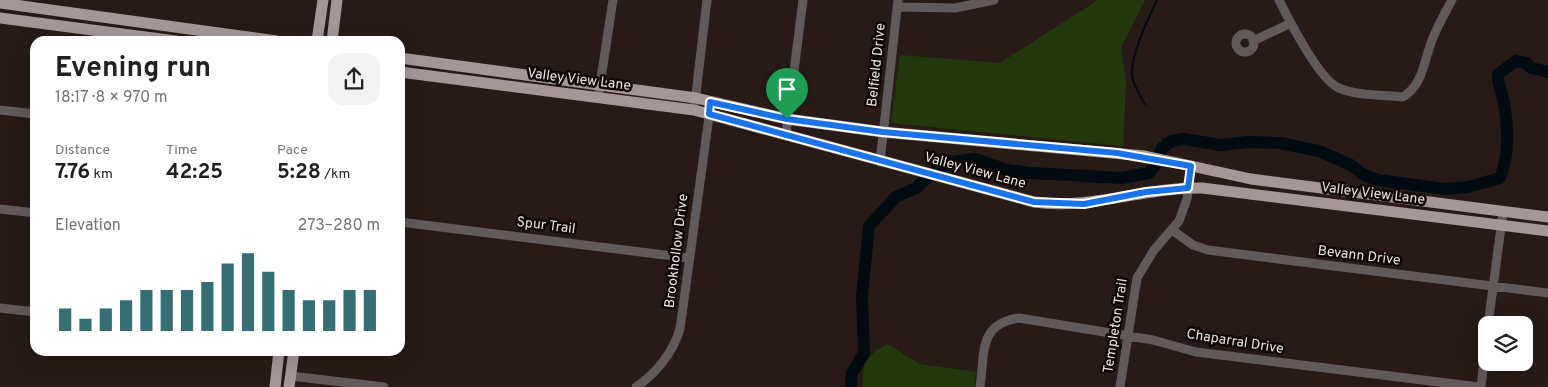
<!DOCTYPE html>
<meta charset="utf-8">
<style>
:root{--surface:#fff;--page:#f2f2f2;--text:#202124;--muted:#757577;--accent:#366e74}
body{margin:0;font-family:Overpass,sans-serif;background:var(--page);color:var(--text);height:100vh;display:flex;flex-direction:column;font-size:19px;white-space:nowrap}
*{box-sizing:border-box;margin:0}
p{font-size:16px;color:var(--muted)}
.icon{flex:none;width:28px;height:28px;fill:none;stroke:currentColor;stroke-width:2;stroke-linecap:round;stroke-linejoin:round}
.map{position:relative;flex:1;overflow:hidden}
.drawer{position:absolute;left:30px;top:36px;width:375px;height:320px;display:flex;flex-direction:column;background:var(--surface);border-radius:15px;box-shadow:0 5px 20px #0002}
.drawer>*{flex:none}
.controls{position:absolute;left:1478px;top:316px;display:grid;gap:10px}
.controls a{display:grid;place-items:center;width:55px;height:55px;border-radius:10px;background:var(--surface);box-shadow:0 5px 20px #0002;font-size:25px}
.pin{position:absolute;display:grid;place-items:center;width:42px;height:42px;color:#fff;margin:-51px -21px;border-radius:50% 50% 50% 0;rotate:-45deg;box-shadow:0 0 5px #0007}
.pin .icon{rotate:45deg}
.round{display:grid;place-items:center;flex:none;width:52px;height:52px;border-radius:15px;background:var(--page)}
.overview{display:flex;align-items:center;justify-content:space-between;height:85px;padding:0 25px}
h1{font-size:28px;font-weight:700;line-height:38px}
.stats{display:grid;grid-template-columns:repeat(3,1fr);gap:8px;height:85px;padding:5px 25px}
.stats div{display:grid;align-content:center}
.stats b{font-size:21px;font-weight:700}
.stats small{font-size:14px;font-weight:400}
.stats p{font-size:14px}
.chart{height:140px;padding:10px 25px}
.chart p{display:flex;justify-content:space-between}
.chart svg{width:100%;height:90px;margin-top:5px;stroke:var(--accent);stroke-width:6}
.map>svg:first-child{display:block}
.green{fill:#24380e}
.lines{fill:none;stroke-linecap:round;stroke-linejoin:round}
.stream{stroke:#010b11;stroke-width:2}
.river{stroke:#010b11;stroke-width:12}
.minor{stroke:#615a5b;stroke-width:9}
.major{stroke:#a59698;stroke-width:11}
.route-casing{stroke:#fff;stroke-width:10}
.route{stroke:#1a73e8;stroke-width:6}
.labels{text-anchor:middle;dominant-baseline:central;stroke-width:5;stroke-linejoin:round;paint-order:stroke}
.street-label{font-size:14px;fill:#ece3e0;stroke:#0d0706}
</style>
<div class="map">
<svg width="1548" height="387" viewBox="0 0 1548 387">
<rect width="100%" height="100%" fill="#281b17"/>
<path class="green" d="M1098,0h47l-24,47 5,36 -3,63 -232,-23 9,-68 100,8z
M887,344l33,20 56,8 -2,15h-111c-1,-24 3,-31 24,-43z"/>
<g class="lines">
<path class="stream" d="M1145,104c-5,-9 -14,-22 -13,-33 1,-21 16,-52 25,-71
M1163,139l4,5"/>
<path class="river" d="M851,387l1,-14 12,-20 -2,-57 7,-70 27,-29 20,-9 20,-18 16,-8 23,-3 32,11 24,3 91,5 27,-5 5,-6 8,-19 10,-7 11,-2 38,6 27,-3 32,1 39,8 32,14 13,10 14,5 67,9 23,-2 32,-9c9,-22 8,-51 4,-74 -1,-11 -7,-19 -6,-30l18,-13 10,2 5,5 17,4"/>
<path class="minor" d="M1279,0c10,20 40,80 60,88 19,8 44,7 64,9 19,-12 20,-31 27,-51 5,-16 14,-31 22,-46
M897,7l58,1 39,-8
M1236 43a9 9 0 1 1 18 0a9 9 0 1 1-18 0Z
M1253,41l38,-18
M598,98l15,-98
M695,102l12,-102
M0,110l35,4
M786,134l17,-134
M880,162l18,-162
M0,209l35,4
M400,222l289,36
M1172,230l21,15 15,5 340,43
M0,308l35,4
M1488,325l15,-113
M291,376l93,11
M636,387c21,-14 37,-35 44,-58l31,-227
M980,387c5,-34 -2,-63 39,-69l134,22 43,12 283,35
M1120,387l17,-109 17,-28 25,-29 8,-22 4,-33
M1481,387l5,-45"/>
<path class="major" d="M0,3l277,38
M0,18l176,23
M317,41l6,-41
M332,41l5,-41
M400,58l296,40 91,21 96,13 262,24 106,23 297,38
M400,72l294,38 340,92c59,8 109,-15 168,-14l346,43
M275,387l4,-36
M289,387l5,-36"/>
</g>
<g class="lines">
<defs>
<path id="route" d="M710,102l77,17 96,13 234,21 74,13 -3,22 -42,4 -62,12 -50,-2 -325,-88z"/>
</defs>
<use href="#route" class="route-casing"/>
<use href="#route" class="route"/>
</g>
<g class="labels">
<g class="street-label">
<text transform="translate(877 65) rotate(-84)">Belfield Drive</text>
<text transform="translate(579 80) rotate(7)">Valley View Lane</text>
<text transform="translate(975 171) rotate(15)">Valley View Lane</text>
<text transform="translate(1373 194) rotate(7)">Valley View Lane</text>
<text transform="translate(546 226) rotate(7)">Spur Trail</text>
<text transform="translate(677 251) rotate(-83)">Brookhollow Drive</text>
<text transform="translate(1359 256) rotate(7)">Bevann Drive</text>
<text transform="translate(1116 326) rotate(-81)">Templeton Trail</text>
<text transform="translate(1235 342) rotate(9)">Chaparral Drive</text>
</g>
</g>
</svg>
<div class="controls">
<a><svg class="icon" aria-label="layers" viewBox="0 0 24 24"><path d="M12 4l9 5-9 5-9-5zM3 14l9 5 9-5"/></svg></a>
</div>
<div class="pin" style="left:787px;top:119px;background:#1e9e55"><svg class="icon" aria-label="arrive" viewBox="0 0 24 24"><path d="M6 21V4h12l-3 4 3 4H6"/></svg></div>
<section class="drawer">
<div class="overview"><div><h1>Evening run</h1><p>18:17 · 8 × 970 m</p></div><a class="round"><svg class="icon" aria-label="share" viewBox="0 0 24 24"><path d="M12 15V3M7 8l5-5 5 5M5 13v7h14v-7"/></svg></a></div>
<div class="stats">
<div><p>Distance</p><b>7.76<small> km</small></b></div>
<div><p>Time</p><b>42:25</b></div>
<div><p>Pace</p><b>5:28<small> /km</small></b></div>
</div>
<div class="chart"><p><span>Elevation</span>273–280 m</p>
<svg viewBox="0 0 160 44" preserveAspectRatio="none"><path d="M5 44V33M15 44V38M25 44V33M35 44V29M45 44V24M55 44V24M65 44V24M75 44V20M85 44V11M95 44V6M105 44V15M115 44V24M125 44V29M135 44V29M145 44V24M155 44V24"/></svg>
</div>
</section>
</div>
